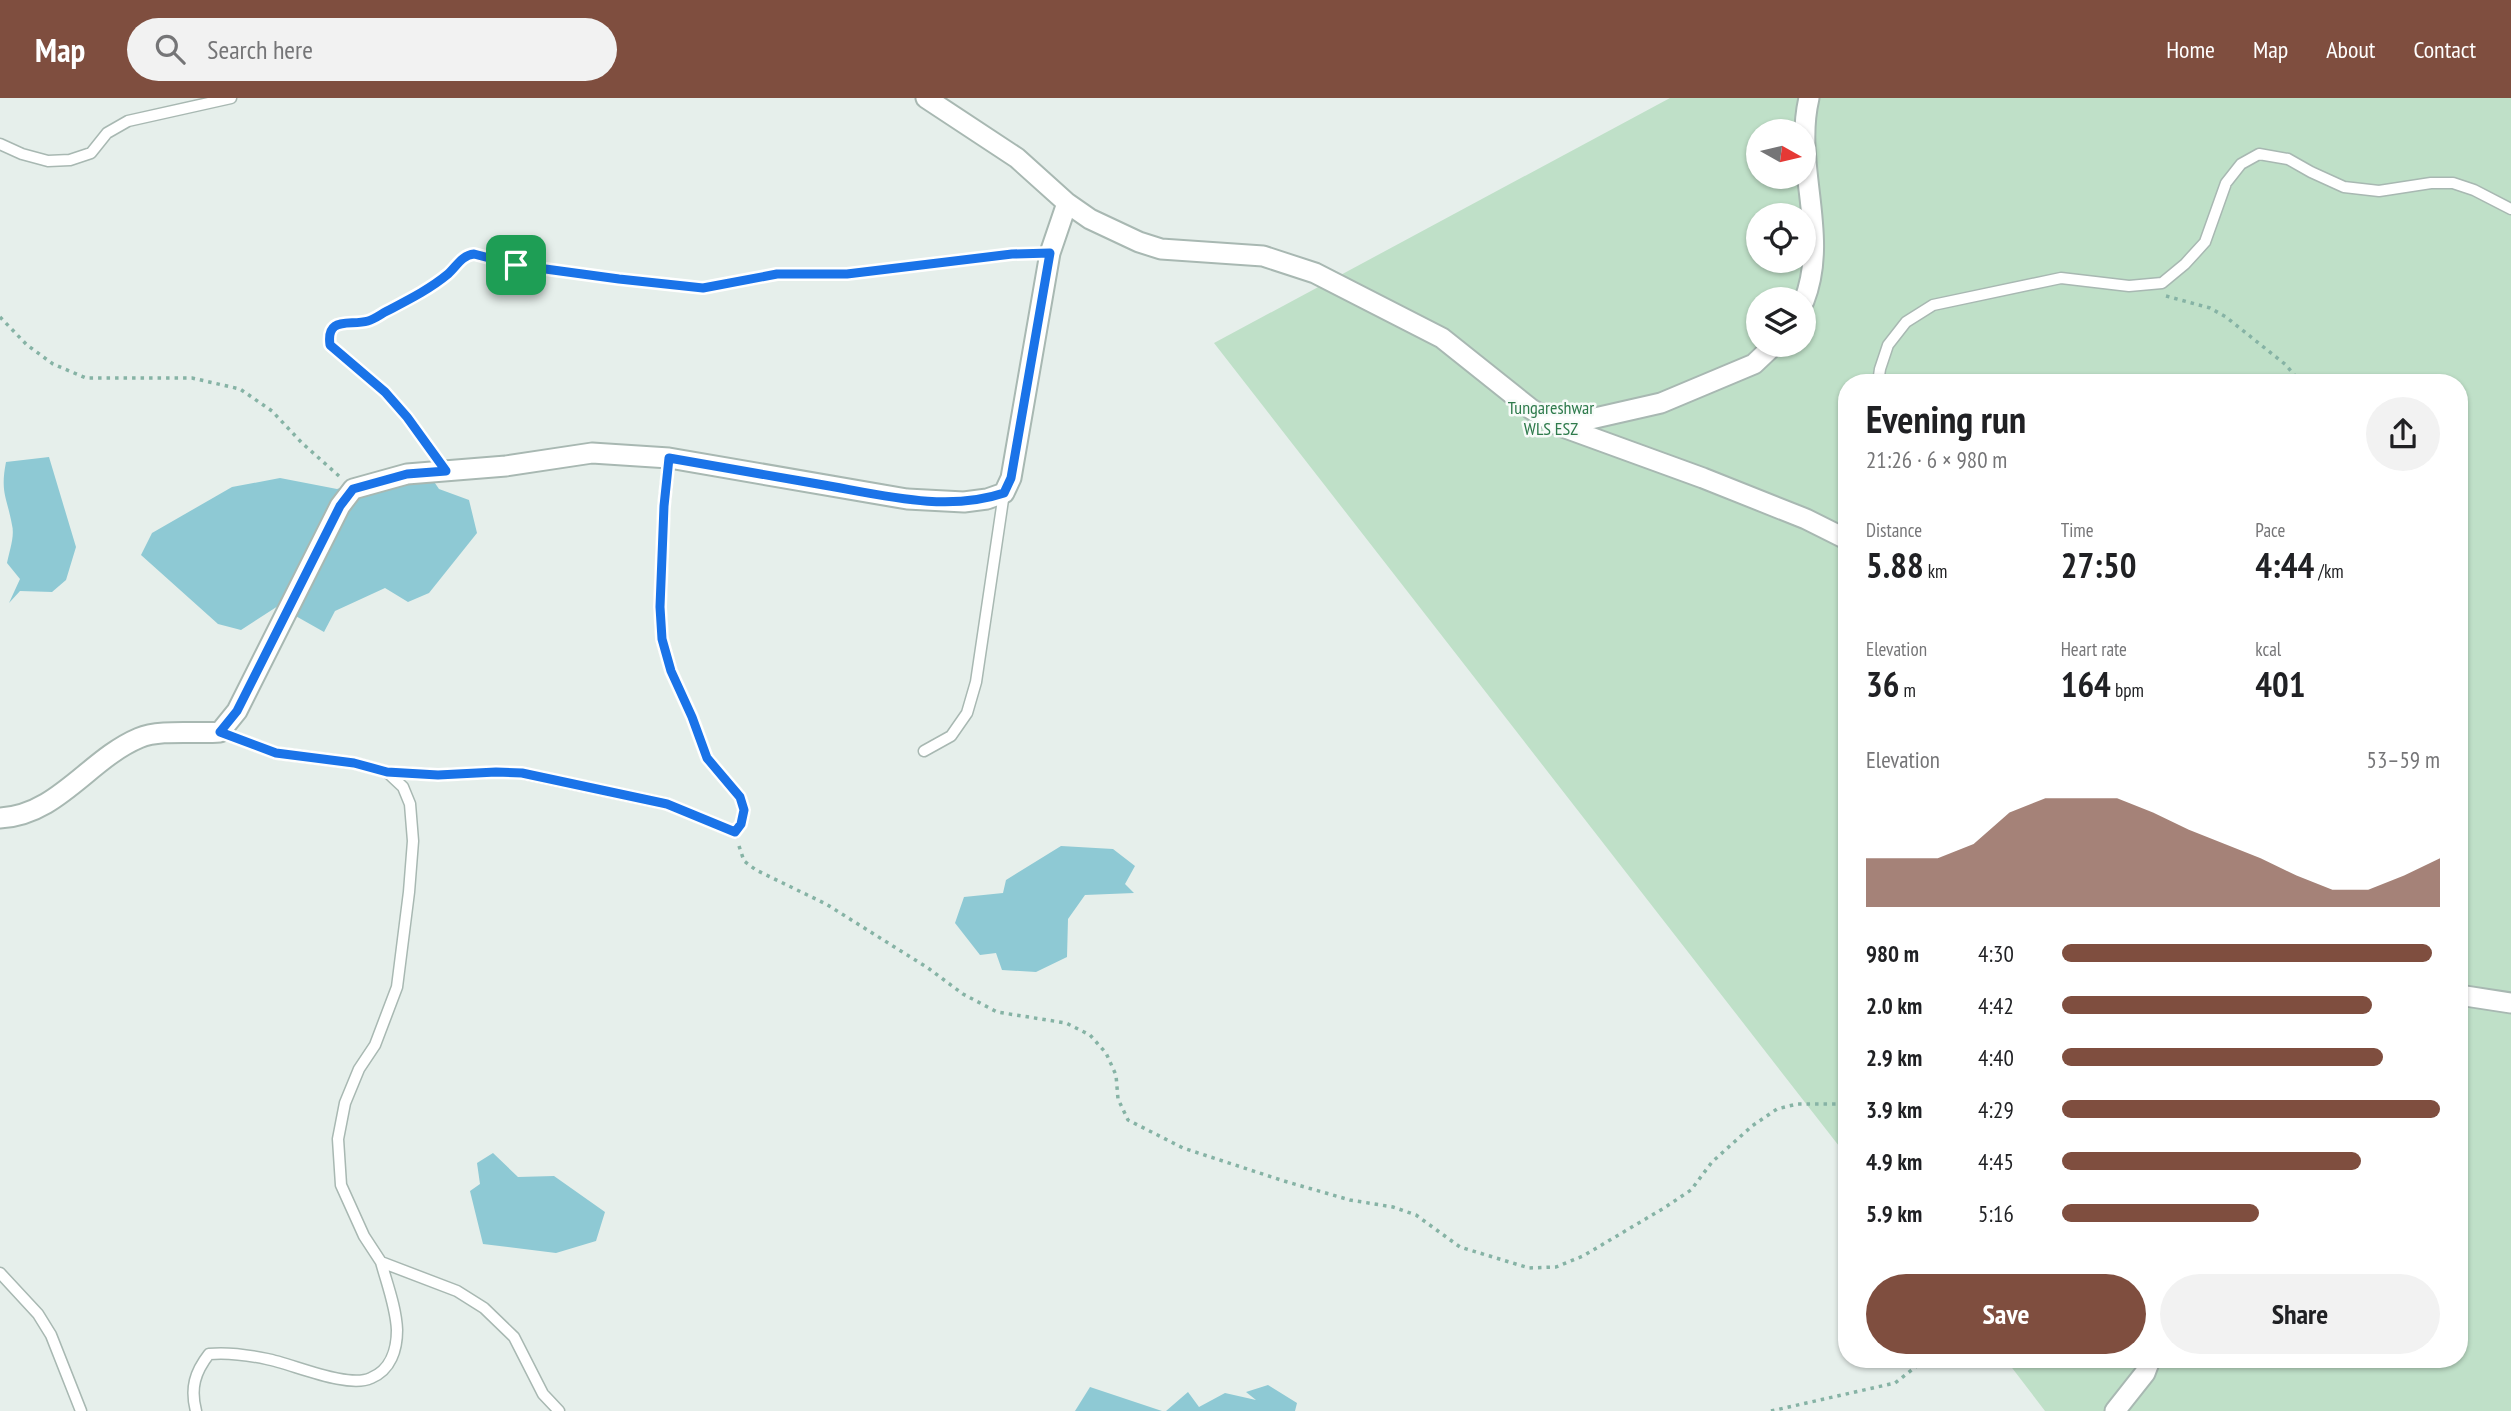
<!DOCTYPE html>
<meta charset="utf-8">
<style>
:root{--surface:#fff;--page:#f2f2f2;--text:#202124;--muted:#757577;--accent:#7f4e3f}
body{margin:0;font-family:"PT Sans Narrow",sans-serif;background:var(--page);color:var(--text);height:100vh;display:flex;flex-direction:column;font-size:26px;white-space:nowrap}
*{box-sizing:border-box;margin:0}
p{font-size:23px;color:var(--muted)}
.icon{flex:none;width:38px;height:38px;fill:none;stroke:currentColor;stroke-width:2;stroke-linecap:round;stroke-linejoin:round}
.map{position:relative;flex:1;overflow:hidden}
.sheet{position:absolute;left:1838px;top:276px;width:630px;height:994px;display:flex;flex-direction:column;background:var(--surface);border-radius:28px;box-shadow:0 2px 5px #0004}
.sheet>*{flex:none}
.needle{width:46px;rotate:98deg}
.controls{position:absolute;left:1746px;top:21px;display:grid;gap:14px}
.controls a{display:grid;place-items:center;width:70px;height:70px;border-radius:50%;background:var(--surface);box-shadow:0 2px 5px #0004;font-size:35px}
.pin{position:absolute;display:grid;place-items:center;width:60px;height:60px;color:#fff;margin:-30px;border-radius:14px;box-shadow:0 4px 10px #0006}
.round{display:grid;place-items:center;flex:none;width:74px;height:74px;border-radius:37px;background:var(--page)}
.summary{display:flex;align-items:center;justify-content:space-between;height:119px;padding:0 28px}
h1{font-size:38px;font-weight:600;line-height:52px}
.figures{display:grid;grid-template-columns:repeat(3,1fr);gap:10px;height:119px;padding:7px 28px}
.figures div{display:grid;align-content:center}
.figures b{font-size:35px;font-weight:600}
.figures small{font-size:19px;font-weight:400}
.figures p{font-size:19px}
.chart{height:196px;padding:14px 28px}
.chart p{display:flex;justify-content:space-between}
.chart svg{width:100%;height:126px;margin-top:7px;fill:var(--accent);opacity:.7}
.action{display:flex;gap:14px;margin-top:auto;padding:14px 28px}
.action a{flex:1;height:80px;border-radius:42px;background:var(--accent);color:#fff;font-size:28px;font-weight:600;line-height:80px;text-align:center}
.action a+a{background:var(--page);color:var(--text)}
ul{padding:0 28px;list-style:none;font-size:23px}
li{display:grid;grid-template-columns:112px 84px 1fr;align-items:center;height:52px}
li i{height:18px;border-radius:9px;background:var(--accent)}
header{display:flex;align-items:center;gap:42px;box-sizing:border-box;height:98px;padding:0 35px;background:var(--accent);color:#fff}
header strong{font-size:33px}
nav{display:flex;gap:38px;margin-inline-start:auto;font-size:24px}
.search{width:490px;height:63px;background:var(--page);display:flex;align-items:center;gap:18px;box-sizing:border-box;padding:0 24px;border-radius:38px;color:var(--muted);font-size:26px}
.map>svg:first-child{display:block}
.green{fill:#bfe0c8;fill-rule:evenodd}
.water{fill:#8ec9d4}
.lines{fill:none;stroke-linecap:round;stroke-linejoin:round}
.lane-casing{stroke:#a8b8b2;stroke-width:13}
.street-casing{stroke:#a8b8b2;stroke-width:23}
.path{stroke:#86b3a5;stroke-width:3.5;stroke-dasharray:3.5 5;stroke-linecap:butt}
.lane{stroke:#fff;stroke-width:10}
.street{stroke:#fff;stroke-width:19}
.route-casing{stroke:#fff;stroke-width:14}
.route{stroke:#1a73e8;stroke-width:9}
.labels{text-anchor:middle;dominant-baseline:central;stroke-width:5;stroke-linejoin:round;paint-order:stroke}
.park-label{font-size:18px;fill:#2d7a4b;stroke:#f7fbf9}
</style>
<header>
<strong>Map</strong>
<div class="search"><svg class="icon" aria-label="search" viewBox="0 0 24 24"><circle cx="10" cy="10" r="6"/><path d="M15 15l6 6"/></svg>Search here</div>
<nav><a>Home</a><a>Map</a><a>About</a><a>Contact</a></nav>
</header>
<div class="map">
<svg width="2511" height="1313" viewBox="0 0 2511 1313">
<rect width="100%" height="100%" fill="#e6efeb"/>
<path class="green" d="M1670,0h841v1313h-466l-39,-51h453v-977h-613v772l-632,-812zM1759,33h45v46h-45zM1759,117h45v46h-45zM1759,201h45v46h-45z"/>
<path class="water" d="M49,359l27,90 -10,33 -14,12 -32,-1 -11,12 11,-24 -13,-16c2,-11 8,-27 5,-38 -5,-28 -12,-32 -6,-63z
M403,369l23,3 13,19 30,11 8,33 -48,60 -21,9 -23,-14 -50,23 -11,21 -46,-26 -37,24 -23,-6 -77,-69 11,-22 80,-46 48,-9 57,11z
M1061,748l52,3 22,17 -10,18 9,9 -49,2 -17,24 -1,38 -31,15 -34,-2 -6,-17 -16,2 -25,-32 9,-26 39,-4 3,-13z
M493,1055l25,24 36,-1 51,36 -9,29 -40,12 -73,-9 -13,-53 10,-7 -3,-21z
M1268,1287l29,18 -2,8h-129l22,-19 11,15 26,-14 31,7 -10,-8z
M1090,1289l72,24h-87z"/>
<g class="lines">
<defs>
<path id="lane" d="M0,46l22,10 26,7 22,-1 21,-7 16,-20 21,-12 103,-23
M1878,285l2,-14 8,-24 18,-23 27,-17 128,-27 68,8 33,-3 23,-19 20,-22 21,-59 15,-19 18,-10 29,5 23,13 33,15 35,4 52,-8h22l21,7 37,19
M220,634l56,21 78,10 33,9 51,3 58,-3 25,1 146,31 68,28 6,-8 3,-14 -4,-13 -33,-39 -15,-41 -21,-46 -9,-32 -2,-31 4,-102 5,-48
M924,653l27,-15 16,-23 9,-31 28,-189
M387,674l16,15 7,17 3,37 -4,51 -12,95 -22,58 -16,24 -14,34 -7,36 3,46 23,51 17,26 76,29 27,17 30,29 29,57 16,17
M0,1175l38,41 13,21 30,76
M196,1313c-6,-23 -1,-39 13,-57 20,-2 39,1 58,5 26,5 81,30 104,19 20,-8 26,-29 26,-48 -1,-23 -10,-46 -16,-68"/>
<path id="street" d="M926,0l91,60 50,45 23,16 49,23 22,7 102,7 52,17 127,65 89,71 29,17 143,52 103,41 40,20
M1804,203c26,-66 -11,-136 5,-203
M1560,328l101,-23 93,-39 20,-19
M0,720c58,-3 89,-59 139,-80 21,-9 56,-4 81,-6l17,-21 103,-205 13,-17 54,-15 99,-8 86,-13 77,5 238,41 57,3 23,-3 17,-6 7,-15 39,-225 17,-50
M2459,897l52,8
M2115,1313l30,-38 5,-13"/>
</defs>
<use href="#lane" class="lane-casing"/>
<use href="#street" class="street-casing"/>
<path class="path" d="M2166,198l44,12 16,9 60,48 10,12 1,6
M0,219l27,28 26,19 33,14h106l48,11 32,22 30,32 37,33
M434,356l-49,-62 -55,-47c-3,-29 19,-19 38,-24 7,-2 13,-7 19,-10 21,-11 43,-22 61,-37 8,-7 14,-19 26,-20l42,11 103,15 84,8 74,-14h70l183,-21
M739,748l5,15 12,9 70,34 102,64 35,26 34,18 69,11 24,12 16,18 10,22 2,24 10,21 55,28 101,33 66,19 43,7 23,8 44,32 69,21 27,-1 27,-11 81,-48 27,-18 21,-28 40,-36 25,-17 20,-5h49
M1771,1313l124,-28 23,-18 2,-5"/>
<use href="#lane" class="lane"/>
<use href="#street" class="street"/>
</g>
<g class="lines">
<defs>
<path id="route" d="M1050,155l-39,225 -7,15c-59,20 -126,1 -186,-9 -49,-9 -99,-17 -149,-26l-5,48 -4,101 2,32 9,32 21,46 15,41 33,39 4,13 -3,14 -6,8 -68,-28 -145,-31 -26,-1 -58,3 -51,-3 -33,-9 -78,-10 -56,-21 17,-21 103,-205 13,-17 54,-15 39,-3 -39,-54 -22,-25 -55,-47c-4,-29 19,-19 38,-24 7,-2 13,-7 19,-10 21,-11 43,-22 61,-37 8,-7 14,-19 26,-20l42,11 103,14 84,9 74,-14h70l165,-20z"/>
</defs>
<use href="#route" class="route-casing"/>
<use href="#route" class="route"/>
</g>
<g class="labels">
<g class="park-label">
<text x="1551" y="309">Tungareshwar<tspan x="1551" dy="21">WLS ESZ</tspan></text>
</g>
</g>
</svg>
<div class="controls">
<a><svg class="needle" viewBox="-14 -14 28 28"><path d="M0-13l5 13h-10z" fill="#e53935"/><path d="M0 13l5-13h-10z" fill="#757577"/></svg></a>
<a><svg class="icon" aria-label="locate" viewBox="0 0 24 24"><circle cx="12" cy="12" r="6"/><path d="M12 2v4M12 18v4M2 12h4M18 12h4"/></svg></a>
<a><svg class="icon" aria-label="layers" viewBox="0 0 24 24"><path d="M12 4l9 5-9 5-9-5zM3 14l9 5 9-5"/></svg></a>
</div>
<div class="pin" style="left:516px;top:167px;background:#1e9e55"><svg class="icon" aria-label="arrive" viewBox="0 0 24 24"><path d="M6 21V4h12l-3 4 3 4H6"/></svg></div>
<section class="sheet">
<div class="summary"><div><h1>Evening run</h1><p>21:26 · 6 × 980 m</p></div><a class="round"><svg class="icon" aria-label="share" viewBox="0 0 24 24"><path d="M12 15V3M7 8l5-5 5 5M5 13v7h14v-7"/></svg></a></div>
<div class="figures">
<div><p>Distance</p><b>5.88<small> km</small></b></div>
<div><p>Time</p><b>27:50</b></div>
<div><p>Pace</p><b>4:44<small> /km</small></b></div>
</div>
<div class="figures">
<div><p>Elevation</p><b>36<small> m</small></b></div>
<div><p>Heart rate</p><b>164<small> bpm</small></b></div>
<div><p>kcal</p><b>401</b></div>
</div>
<div class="chart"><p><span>Elevation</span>53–59 m</p>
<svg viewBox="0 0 160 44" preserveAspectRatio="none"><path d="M0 44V27L10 27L20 27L30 22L40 11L50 6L60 6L70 6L80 11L90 17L100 22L110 27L120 33L130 38L140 38L150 33L160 27V44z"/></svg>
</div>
<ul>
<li><b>980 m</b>4:30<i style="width:98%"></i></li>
<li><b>2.0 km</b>4:42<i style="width:82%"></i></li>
<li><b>2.9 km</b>4:40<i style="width:85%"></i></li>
<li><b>3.9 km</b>4:29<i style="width:100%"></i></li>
<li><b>4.9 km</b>4:45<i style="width:79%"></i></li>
<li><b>5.9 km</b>5:16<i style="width:52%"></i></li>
</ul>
<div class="action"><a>Save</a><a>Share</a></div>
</section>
</div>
